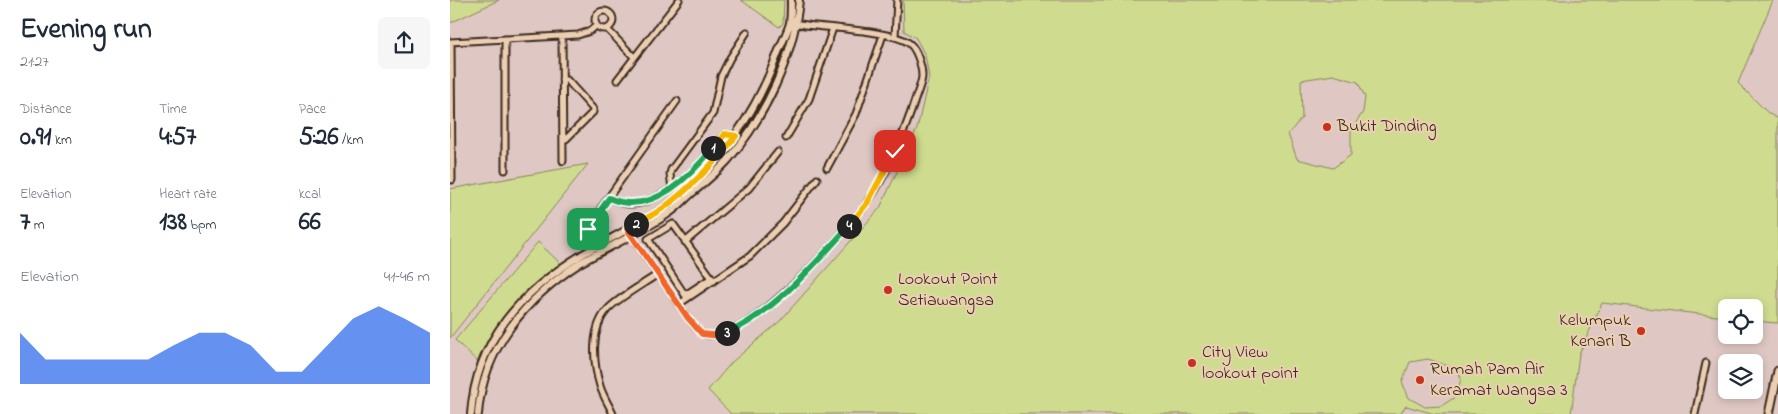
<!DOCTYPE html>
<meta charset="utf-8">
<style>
:root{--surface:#fff;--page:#f6f6f7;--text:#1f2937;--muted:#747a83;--accent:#2563eb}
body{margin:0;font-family:"Indie Flower",sans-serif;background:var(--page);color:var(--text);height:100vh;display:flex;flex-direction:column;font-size:19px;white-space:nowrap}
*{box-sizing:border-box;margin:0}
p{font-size:16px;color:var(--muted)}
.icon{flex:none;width:28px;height:28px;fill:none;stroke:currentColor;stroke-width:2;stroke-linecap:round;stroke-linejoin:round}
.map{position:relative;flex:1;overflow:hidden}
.drawer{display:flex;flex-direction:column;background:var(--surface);width:450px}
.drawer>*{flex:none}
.tools{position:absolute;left:1268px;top:299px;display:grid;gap:10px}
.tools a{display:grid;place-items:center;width:45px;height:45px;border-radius:8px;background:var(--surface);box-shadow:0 2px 8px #0003;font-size:25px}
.pin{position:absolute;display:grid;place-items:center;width:42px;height:42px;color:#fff;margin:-21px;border-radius:10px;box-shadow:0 2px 8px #0006}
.km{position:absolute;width:25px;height:25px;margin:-12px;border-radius:50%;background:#222;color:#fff;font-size:14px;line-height:25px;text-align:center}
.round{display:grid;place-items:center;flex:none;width:52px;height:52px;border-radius:8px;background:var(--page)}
.summary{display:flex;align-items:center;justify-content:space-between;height:85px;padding:0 20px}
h1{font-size:28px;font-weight:700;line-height:38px}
.stats{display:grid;grid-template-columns:repeat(3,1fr);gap:8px;height:85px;padding:5px 20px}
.stats div{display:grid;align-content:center}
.stats b{font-size:25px;font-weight:700}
.stats small{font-size:14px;font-weight:400}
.stats p{font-size:14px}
.chart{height:140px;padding:10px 20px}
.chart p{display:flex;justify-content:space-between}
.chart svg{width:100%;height:90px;margin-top:5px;fill:var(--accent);opacity:.7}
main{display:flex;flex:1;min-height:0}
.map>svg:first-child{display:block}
.green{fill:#cfdc8f;stroke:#858356;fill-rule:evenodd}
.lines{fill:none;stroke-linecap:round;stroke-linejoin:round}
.minor-casing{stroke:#3b2a1e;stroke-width:9}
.tertiary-casing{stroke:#3b2a1e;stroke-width:10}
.secondary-casing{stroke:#3b2a1e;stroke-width:11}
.minor{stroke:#eccfb3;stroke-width:5}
.tertiary{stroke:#eccfb3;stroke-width:6}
.secondary{stroke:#eccfb3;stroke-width:7}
.split-1-casing{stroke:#fff;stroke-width:10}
.split-2-casing{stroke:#fff;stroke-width:10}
.split-3-casing{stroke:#fff;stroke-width:10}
.split-4-casing{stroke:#fff;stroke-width:10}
.split-5-casing{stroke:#fff;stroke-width:10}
.split-1{stroke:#22a559;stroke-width:6}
.split-2{stroke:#f5b400;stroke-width:6}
.split-3{stroke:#f0652b;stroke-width:6}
.split-4{stroke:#22a559;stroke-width:6}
.split-5{stroke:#f5b400;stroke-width:6}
.poi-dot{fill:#c8321e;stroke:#eccfb3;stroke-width:2}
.labels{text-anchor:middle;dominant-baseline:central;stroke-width:4;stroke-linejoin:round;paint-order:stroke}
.poi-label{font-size:18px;fill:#3b2a1e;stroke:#eccfb3;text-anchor:start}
</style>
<main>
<section class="drawer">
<div class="summary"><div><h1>Evening run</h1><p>21:27</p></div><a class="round"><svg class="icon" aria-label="share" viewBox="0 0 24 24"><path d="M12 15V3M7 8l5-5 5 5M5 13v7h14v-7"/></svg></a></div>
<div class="stats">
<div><p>Distance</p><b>0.91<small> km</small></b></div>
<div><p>Time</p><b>4:57</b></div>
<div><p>Pace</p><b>5:26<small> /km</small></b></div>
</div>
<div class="stats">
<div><p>Elevation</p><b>7<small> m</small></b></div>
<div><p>Heart rate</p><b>138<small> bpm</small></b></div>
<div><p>kcal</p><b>66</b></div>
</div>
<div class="chart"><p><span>Elevation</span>41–46 m</p>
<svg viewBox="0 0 160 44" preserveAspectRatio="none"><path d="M0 44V19L10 32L20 32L30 32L40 32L50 32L60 25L70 19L80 19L90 25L100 38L110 38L120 25L130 12L140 6L150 12L160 19V44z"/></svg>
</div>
</section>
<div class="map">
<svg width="1328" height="414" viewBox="0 0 1328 414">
<rect width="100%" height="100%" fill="#dfc8c4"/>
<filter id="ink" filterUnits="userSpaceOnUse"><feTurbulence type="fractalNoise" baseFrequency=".02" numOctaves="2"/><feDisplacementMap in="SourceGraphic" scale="10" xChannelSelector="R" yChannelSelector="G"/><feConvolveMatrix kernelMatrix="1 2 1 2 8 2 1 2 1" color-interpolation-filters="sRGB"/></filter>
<g filter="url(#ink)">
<path class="green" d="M0,0h49l-49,23z
M291,0h43l-1,23 -4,4z
M453,0h870l-35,83 30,30 10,6v204l-24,-2v-13h-28v9l-124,-14 -23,51 -8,60h-136l-29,-8 -6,8h-669l-23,-24 24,-28 48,-41 100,-113 37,-79 12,-52 -4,-22 -9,-17 -12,-7zM883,75l25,7 7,15 -2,15 -12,18v25l-18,13 -36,-9 -9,-25 14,-16 -1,-38zM978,359l29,10 4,9 -4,18 -16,10 -16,1 -16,-9 -7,-16 8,-20z
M138,164l-138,174v-149z
M88,242l24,23 -32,24 -43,52 -8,22 -24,-23z"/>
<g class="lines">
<defs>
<path id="minor" d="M145 20a9 9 0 1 1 18 0a9 9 0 1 1-18 0Z
M157,29l27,28
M112,36l1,125
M445,36l2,-36
M55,39v131
M0,42l128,-7 12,-4 6,-5
M1,42l1,138
M112,80h5l26,29v3l-27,27h-3
M167,80l62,-80
M336,138l23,-39 24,-71
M377,168l29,-54 27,-79
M222,189l-2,-15 1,-4 42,-57 8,-37 9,-18 17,-26
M159,198c7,3 13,6 22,6 20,0 47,-18 61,-32 12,-11 21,-27 33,-38l11,2
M177,229c16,24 33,48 49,72 7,9 17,26 26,32 37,22 145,-102 165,-130 22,-32 37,-69 49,-106 2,-6 6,-15 6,-21 0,-9 -5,-26 -12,-32 -14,-14 -94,-16 -117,-21
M135,235l16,-27 76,-107
M235,242l64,-54 29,-36
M235,295l26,-17
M237,298l-39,-59 25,-15 41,57
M229,304l71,-48 33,-33 34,-44
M163,414c-4,-9 -10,-18 -13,-28 -7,-23 -10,-58 8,-77 10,-11 37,-26 50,-35
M1245,414l11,-51"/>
<path id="tertiary" d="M21,414c5,-74 51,-123 112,-160 27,-16 56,-29 82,-47 51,-37 89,-90 111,-149 4,-12 11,-24 14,-35 1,-7 1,-16 1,-23
M28,414c5,-66 48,-116 102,-151 29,-17 61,-30 89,-50 8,-5 15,-13 23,-20 12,-10 25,-21 36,-33 37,-43 66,-104 71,-160"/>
<path id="secondary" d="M1319,414l9,-43"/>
</defs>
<use href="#minor" class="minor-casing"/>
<use href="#tertiary" class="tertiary-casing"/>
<use href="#secondary" class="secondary-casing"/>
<use href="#minor" class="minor"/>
<use href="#tertiary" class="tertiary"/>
<use href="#secondary" class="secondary"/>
</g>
</g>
<g class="lines" filter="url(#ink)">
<defs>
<path id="split-1" d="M138,229l21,-31c41,19 80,-20 104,-50"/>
<path id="split-2" d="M186,224c10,-6 21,-11 30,-18 27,-20 49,-44 70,-70l-11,-2 -12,14"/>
<path id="split-3" d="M186,224l-9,5 61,89 14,16 18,2 7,-3"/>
<path id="split-4" d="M277,333c45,-19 89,-70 122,-107"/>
<path id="split-5" d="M399,226l19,-24 27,-51"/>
</defs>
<use href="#split-1" class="split-1-casing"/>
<use href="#split-2" class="split-2-casing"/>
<use href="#split-3" class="split-3-casing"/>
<use href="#split-4" class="split-4-casing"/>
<use href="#split-5" class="split-5-casing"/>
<use href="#split-1" class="split-1"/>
<use href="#split-2" class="split-2"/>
<use href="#split-3" class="split-3"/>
<use href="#split-4" class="split-4"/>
<use href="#split-5" class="split-5"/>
</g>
<g class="poi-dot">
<circle cx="877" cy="127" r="5"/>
<circle cx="438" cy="290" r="5"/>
<circle cx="1191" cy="331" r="5"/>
<circle cx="742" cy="363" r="5"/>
<circle cx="970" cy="380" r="5"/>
</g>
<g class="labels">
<g class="poi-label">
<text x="887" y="127">Bukit Dinding</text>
<text x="448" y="280">Lookout Point<tspan x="448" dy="21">Setiawangsa</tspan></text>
<text x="1181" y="321" text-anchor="end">Kelumpuk<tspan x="1181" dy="21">Kenari B</tspan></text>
<text x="752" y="353">City View<tspan x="752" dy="21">lookout point</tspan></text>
<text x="980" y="370">Rumah Pam Air<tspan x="980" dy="21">Keramat Wangsa 3</tspan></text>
</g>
</g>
</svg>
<div class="tools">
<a><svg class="icon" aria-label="locate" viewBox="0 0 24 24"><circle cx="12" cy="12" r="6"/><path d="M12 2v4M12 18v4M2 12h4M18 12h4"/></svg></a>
<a><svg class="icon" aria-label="layers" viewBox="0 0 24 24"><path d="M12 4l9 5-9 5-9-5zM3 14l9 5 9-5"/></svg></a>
</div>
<div class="pin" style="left:138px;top:229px;background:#1e9e55"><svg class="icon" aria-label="arrive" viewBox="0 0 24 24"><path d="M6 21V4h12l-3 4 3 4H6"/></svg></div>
<div class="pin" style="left:445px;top:151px;background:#d93025"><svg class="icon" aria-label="check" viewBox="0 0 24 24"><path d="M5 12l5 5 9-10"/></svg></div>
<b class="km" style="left:263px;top:148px">1</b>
<b class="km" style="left:186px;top:224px">2</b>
<b class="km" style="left:277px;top:333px">3</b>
<b class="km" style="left:399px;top:226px">4</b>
</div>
</main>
